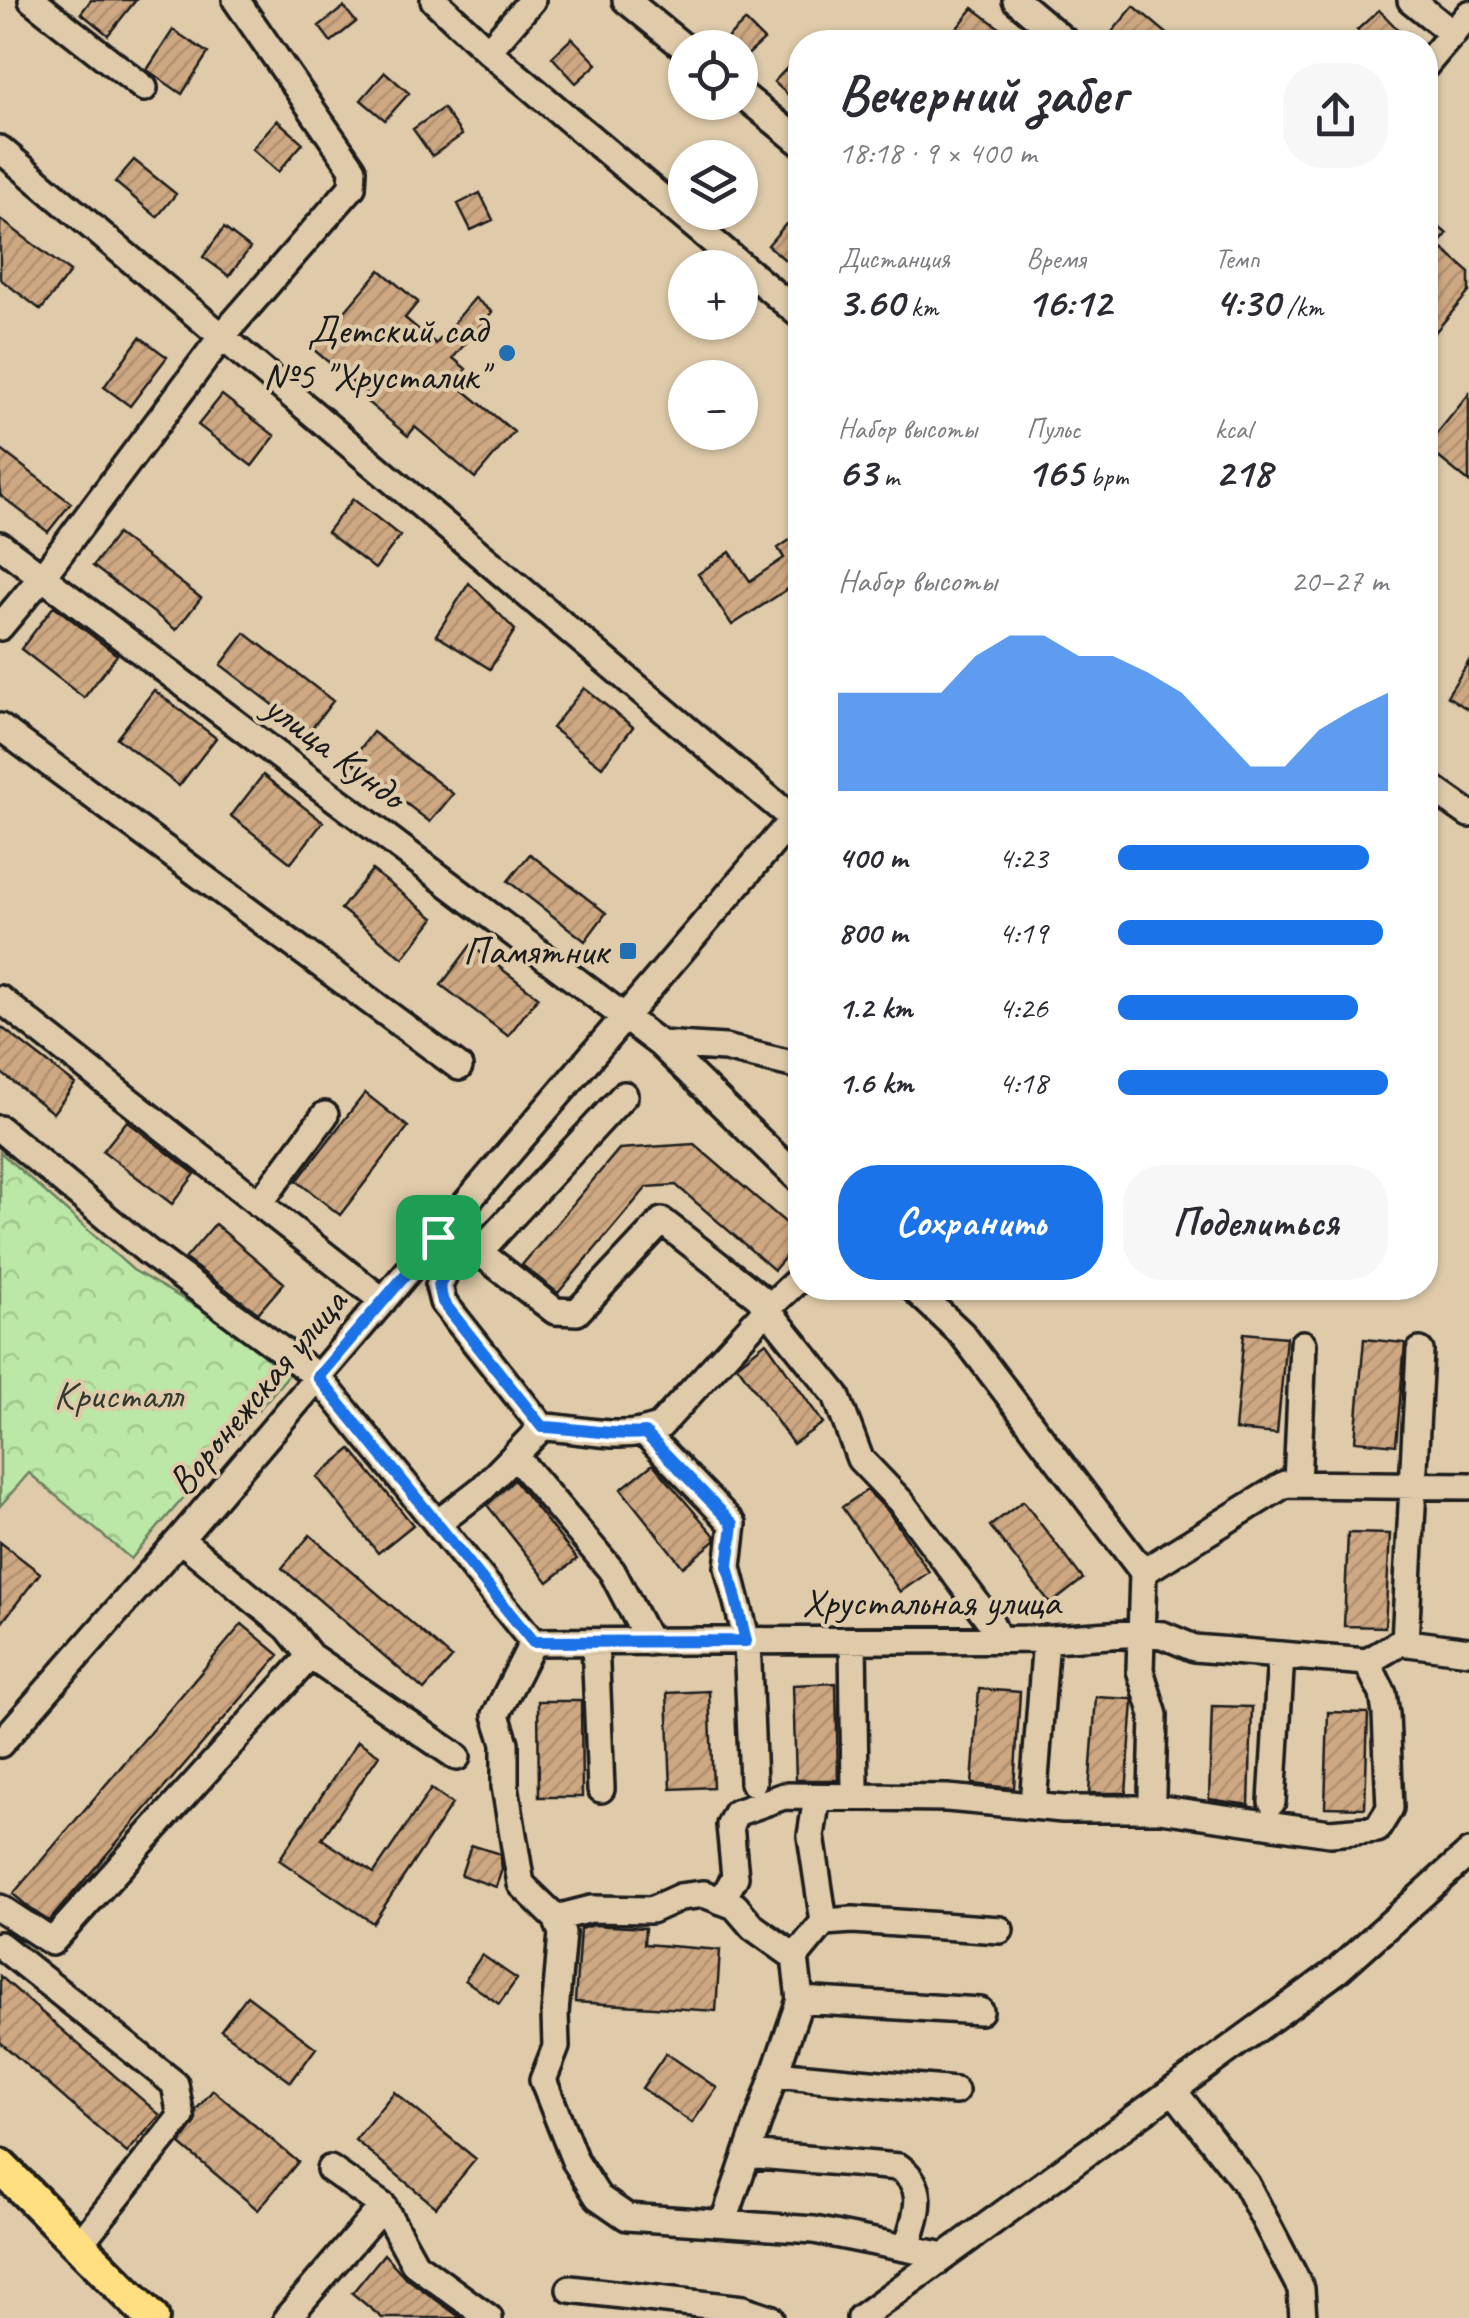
<!DOCTYPE html>
<html lang="ru">
<meta charset="utf-8">
<style>
:root{--surface:#fff;--page:#f7f7f7;--text:#2b2b33;--muted:#7c7c81;--accent:#1a73e8}
body{margin:0;font-family:Caveat,sans-serif;background:var(--page);color:var(--text);height:100vh;display:flex;flex-direction:column;font-size:38px;white-space:nowrap}
*{box-sizing:border-box;margin:0}
p{font-size:32px;color:var(--muted)}
.icon{flex:none;width:55px;height:55px;fill:none;stroke:currentColor;stroke-width:2;stroke-linecap:round;stroke-linejoin:round}
.map{position:relative;flex:1;overflow:hidden}
.side{position:absolute;left:788px;top:30px;width:650px;height:1270px;display:flex;flex-direction:column;background:var(--surface);border-radius:40px;box-shadow:0 2px 8px #0004}
.side>*{flex:none}
.fabs{position:absolute;left:668px;top:30px;display:grid;gap:20px}
.fabs a{display:grid;place-items:center;width:90px;height:90px;border-radius:50%;background:var(--surface);box-shadow:0 2px 8px #0004;font-size:50px}
.pin{position:absolute;display:grid;place-items:center;width:85px;height:85px;color:#fff;margin:-42px;border-radius:20px;box-shadow:0 5px 15px #0006}
.round{display:grid;place-items:center;flex:none;width:105px;height:105px;border-radius:40px;background:var(--page)}
.summary{display:flex;align-items:center;justify-content:space-between;height:170px;padding:0 50px}
h1{font-size:55px;font-weight:600;line-height:75px}
.metrics{display:grid;grid-template-columns:repeat(3,1fr);gap:15px;height:170px;padding:10px 50px}
.metrics div{display:grid;align-content:center}
.metrics b{font-size:42px;font-weight:600}
.metrics small{font-size:28px;font-weight:400}
.metrics p{font-size:28px}
.chart{height:280px;padding:20px 50px}
.chart p{display:flex;justify-content:space-between}
.chart svg{width:100%;height:180px;margin-top:10px;fill:var(--accent);opacity:.7}
.cta{display:flex;gap:20px;margin-top:auto;padding:20px 50px}
.cta a{flex:1;height:115px;border-radius:40px;background:var(--accent);color:#fff;font-size:40px;font-weight:600;line-height:115px;text-align:center}
.cta a+a{background:var(--page);color:var(--text)}
ul{padding:0 50px;list-style:none;font-size:32px}
li{display:grid;grid-template-columns:160px 120px 1fr;align-items:center;height:75px}
li i{height:25px;border-radius:12px;background:var(--accent)}
.map>svg:first-child{display:block}
.park{fill:url(#park-crowns);stroke:#6c8261;stroke-width:2.5}
.building{fill:url(#building-hatch);stroke:#1c1c1c;stroke-width:2.5}
.lines{fill:none;stroke-linecap:round;stroke-linejoin:round}
.minor-casing{stroke:#1c1c1c;stroke-width:32}
.major-casing{stroke:#1c1c1c;stroke-width:40}
.minor{stroke:#dfcbaa;stroke-width:25}
.major{stroke:#ffdf80;stroke-width:32}
.route-casing{stroke:#fff;stroke-width:20}
.route{stroke:#1a73e8;stroke-width:12}
.poi-dot{fill:#1f6fb2;stroke:#dfcbaa;stroke-width:4}
.labels{text-anchor:middle;dominant-baseline:central;stroke-width:8;stroke-linejoin:round;paint-order:stroke}
.poi-label{font-size:40px;fill:#1c1c1c;stroke:#dfcbaa;text-anchor:end}
.street-label{font-size:40px;fill:#1c1c1c;stroke:#dfcbaa}
.park-label{font-size:40px;fill:#343b31;stroke:#dfcbaa}
</style>
<div class="map">
<svg width="1469" height="2318" viewBox="0 0 1469 2318">
<defs>
<pattern id="park-crowns" width="20" height="18" patternUnits="userSpaceOnUse" patternTransform="scale(2.5)"><rect width="20" height="18" fill="#bbe8a6"/><path d="M2 6a3 3 0 1 1 6 0M12 15a3 3 0 1 1 6 0" fill="none" stroke="#a0c68e"/></pattern>
<pattern id="building-hatch" width="6" height="6" patternUnits="userSpaceOnUse" patternTransform="scale(2.5)"><rect width="6" height="6" fill="#cea882"/><path d="M-1 1l2-2M0 6l6-6M5 7l2-2" fill="none" stroke="#b09070"/></pattern>
</defs>
<rect width="100%" height="100%" fill="#dfcbaa"/>
<filter id="ink" filterUnits="userSpaceOnUse"><feTurbulence type="fractalNoise" baseFrequency=".01" numOctaves="2"/><feDisplacementMap in="SourceGraphic" scale="20" xChannelSelector="R" yChannelSelector="G"/><feConvolveMatrix kernelMatrix="1 2 1 2 8 2 1 2 1" color-interpolation-filters="sRGB"/></filter>
<g filter="url(#ink)">
<path class="park" d="M0,1152l133,118 164,95 -166,194 -102,-86 -29,33z"/>
<path class="building" d="M91,0h45l-28,35 -27,-22z
M1134,6l43,36h-53l-12,-10z
M344,7l12,15 -25,20 -12,-16z
M973,8l45,34h-50l-14,-10z
M1379,10l31,32h-41l-12,-12z
M745,21l19,19 -24,22v-14h-23z
M173,30l35,23 -26,41 -35,-24z
M572,38l25,26 -21,19 -24,-26z
M800,54v52l-26,-24z
M385,72l24,21 -24,27 -24,-20z
M443,108l19,27 -30,21 -19,-27z
M277,120l26,23 -25,29 -26,-23z
M134,160l42,34 -19,23 -42,-35z
M480,193l13,27 -22,10 -13,-26z
M1425,215l22,19 -9,11 31,27v20l-44,52v-39l16,-19 -16,-13z
M0,219l70,53 -29,38 -41,-31z
M786,224l14,12v37l-32,-28z
M224,228l26,20 -21,28 -26,-19z
M380,270l38,32 -13,16 31,26 39,-46 17,14 -39,46 13,11 -11,14 59,49 -39,46 -60,-51 -7,9 -42,-35 4,-4 -57,-48z
M140,337l27,20 -37,49 -26,-19z
M1469,394v88l-43,-35z
M222,395l53,41 -23,30 -54,-41z
M0,449l71,54 -23,29 -48,-37z
M353,499l47,37 -25,33 -48,-37z
M800,533v48l-68,44 -34,-51 32,-22 20,29 34,-23 -6,-10z
M117,534l84,64 -25,32 -83,-64z
M469,583l46,47 -25,39 -54,-34z
M54,606l63,49 -33,43 -63,-49z
M245,633l88,68 -24,31 -88,-67z
M1469,661v49l-22,-14z
M584,688l49,39 -31,40 -50,-39z
M154,690l62,48 -37,48 -62,-48z
M373,732l80,62 -23,28 -79,-61z
M263,775l60,47 -32,41 -60,-47z
M530,854l76,59 -21,28 -77,-60z
M372,870l62,48 -31,40 -62,-49z
M471,945l67,52 -30,39 -67,-51z
M0,1026l75,58 -22,29 -53,-41z
M365,1093l43,34 -68,88 -43,-34z
M127,1121l68,53 -23,30 -69,-53z
M694,1144l106,91v5l-26,30 -98,-85 -29,2 -89,106 -36,-28 97,-116z
M215,1224l69,59 -26,30 -73,-54z
M1244,1333l42,4 -9,97 -42,-4z
M1364,1339l41,4 -9,102 -41,-4z
M766,1342l57,81 -30,21 -56,-79z
M351,1449l62,76 -35,28 -61,-76z
M653,1464l62,72v5l-32,26 -62,-78z
M514,1480l63,79 -29,23 -61,-77z
M867,1490l21,21 41,61 -29,20 -58,-85z
M1023,1501l60,78 -32,25 -61,-78z
M1348,1533l42,1 -5,93 -41,-1z
M310,1535l142,123 -28,32 -142,-122z
M0,1542l40,31 -40,52z
M242,1624l37,31 -230,266 -17,-11 -19,-16z
M836,1683l2,97h-42l-3,-95z
M979,1689l41,3 -6,96 -42,-4z
M709,1691l4,96 -42,2 -4,-96z
M1096,1697l36,2 1,3 -7,91h-37z
M538,1701h43l1,96h-43z
M1212,1706l40,1 -3,98 -40,-6z
M1328,1712l40,1 -3,95 -40,-1z
M358,1741l21,14 -57,84 52,34 57,-84 21,15 -79,119 -94,-63z
M471,1845l29,9 2,15 -6,18 -35,-12z
M593,1925l52,3 -1,16 76,6 -4,61 -141,-9 5,-73z
M482,1955l35,24 -18,25 -34,-24z
M0,1976l160,139 -33,38 -127,-111z
M247,1996l69,52 -25,34 -70,-52z
M666,2053l51,35 -25,35 -50,-35z
M213,2090l85,72 -40,48 -78,-66 16,-22v-12z
M394,2092l82,67 -40,48 -81,-67z
M384,2254l21,23 56,41h-79l-30,-25z"/>
<g class="lines">
<defs>
<path id="minor" d="M32,0l112,88
M434,0l54,51
M532,0l-44,51 312,264
M626,0l59,48
M1016,0l50,42
M1411,0l42,34
M1425,66l44,-52
M740,93l60,49
M0,149l793,670
M0,545l660,499 140,136
M0,627l42,-50 181,-242 129,-148 1,-18 -117,-169
M0,727l459,340
M1425,783l44,31
M0,999l383,302
M660,1044l65,4 75,18
M0,1129l148,123 170,125 215,265 519,-3 87,-6 24,2 31,13 173,14
M259,1204l66,-89
M456,1247l-17,39 4,16 99,125c40,1 80,16 118,-1l107,-117 -8,-12 -97,-76 -85,91 -22,-1 -76,-59
M464,1252h15l145,-157
M800,1278l-33,31 69,86 24,64 42,44 88,118 8,18
M913,1288l49,46 181,238 -3,98 14,45 -2,79
M645,1433l88,91 -5,43 19,74 6,141
M515,1456l97,115 37,71
M1297,1484l6,-140
M438,1523l44,-34 60,-62
M180,1539l108,89 22,28
M1143,1572l142,-88 184,2
M853,1641l2,146
M533,1642l-37,73 9,28v43l16,98 35,34 6,15 -7,80 1,34 -13,33 32,81 23,36 29,20 187,13 131,26
M595,1642l6,147
M1405,1642l15,-291
M1367,1662l34,-20 68,9
M0,1744l180,-205 620,-728
M1034,1791l12,-152
M817,1797l-6,39 13,86
M1272,1802l9,-147
M721,1901l14,-24 -5,-52 6,-12 48,-17 163,2 116,11h98l169,24 47,-4 13,-21 -4,-94 -3,-20 -16,-32
M0,1908l52,34 258,-286 147,101
M556,1918l35,-9 60,1 29,-13 24,-3 31,12 18,21 42,30 5,43 -76,221
M0,1945l175,139 6,33 -103,129
M795,1957l29,-35 29,-2 147,10
M800,2000l180,11
M775,2074l180,17
M1173,2090l73,94 55,105 2,29
M747,2154l152,13c31,23 16,50 8,81
M330,2169l53,37
M570,2289l173,20 27,9
M287,2318l96,-112 32,58 74,54
M860,2318l478,-348 131,-117"/>
<path id="major" d="M0,2166l152,152"/>
</defs>
<use href="#minor" class="minor-casing"/>
<use href="#major" class="major-casing"/>
<use href="#minor" class="minor"/>
<use href="#major" class="major"/>
</g>
</g>
<g class="lines" filter="url(#ink)">
<defs>
<path id="route" d="M438,1237l18,10 -17,39 4,16 99,125c35,1 68,9 103,6l88,91 -5,42 18,75 -213,1 -215,-265z"/>
</defs>
<use href="#route" class="route-casing"/>
<use href="#route" class="route"/>
</g>
<g class="poi-dot">
<circle cx="507" cy="353" r="10"/>
<rect x="618" y="941" width="20" height="20" rx="5"/>
</g>
<g class="labels">
<g class="poi-label">
<text x="487" y="330">Детский сад<tspan x="487" dy="46">№5 "Хрусталик"</tspan></text>
<text x="608" y="951">Памятник</text>
</g>
<g class="street-label">
<text transform="translate(335 751) rotate(37)">улица Кундо</text>
<text transform="translate(257 1392) rotate(-50)">Воронежская улица</text>
<text x="931" y="1602">Хрустальная улица</text>
</g>
<g class="park-label">
<text x="118" y="1395">Кристалл</text>
</g>
</g>
</svg>
<div class="fabs">
<a><svg class="icon" aria-label="locate" viewBox="0 0 24 24"><circle cx="12" cy="12" r="6"/><path d="M12 2v4M12 18v4M2 12h4M18 12h4"/></svg></a>
<a><svg class="icon" aria-label="layers" viewBox="0 0 24 24"><path d="M12 4l9 5-9 5-9-5zM3 14l9 5 9-5"/></svg></a>
<a>+</a>
<a>−</a>
</div>
<div class="pin" style="left:438px;top:1237px;background:#1e9e55"><svg class="icon" aria-label="arrive" viewBox="0 0 24 24"><path d="M6 21V4h12l-3 4 3 4H6"/></svg></div>
<section class="side">
<div class="summary"><div><h1>Вечерний забег</h1><p>18:18 · 9 × 400 m</p></div><a class="round"><svg class="icon" aria-label="share" viewBox="0 0 24 24"><path d="M12 15V3M7 8l5-5 5 5M5 13v7h14v-7"/></svg></a></div>
<div class="metrics">
<div><p>Дистанция</p><b>3.60<small> km</small></b></div>
<div><p>Время</p><b>16:12</b></div>
<div><p>Темп</p><b>4:30<small> /km</small></b></div>
</div>
<div class="metrics">
<div><p>Набор высоты</p><b>63<small> m</small></b></div>
<div><p>Пульс</p><b>165<small> bpm</small></b></div>
<div><p>kcal</p><b>218</b></div>
</div>
<div class="chart"><p><span>Набор высоты</span>20–27 m</p>
<svg viewBox="0 0 160 44" preserveAspectRatio="none"><path d="M0 44V20L10 20L20 20L30 20L40 11L50 6L60 6L70 11L80 11L90 15L100 20L110 29L120 38L130 38L140 29L150 24L160 20V44z"/></svg>
</div>
<ul>
<li><b>400 m</b>4:23<i style="width:93%"></i></li>
<li><b>800 m</b>4:19<i style="width:98%"></i></li>
<li><b>1.2 km</b>4:26<i style="width:89%"></i></li>
<li><b>1.6 km</b>4:18<i style="width:100%"></i></li>
</ul>
<div class="cta"><a>Сохранить</a><a>Поделиться</a></div>
</section>
</div>
